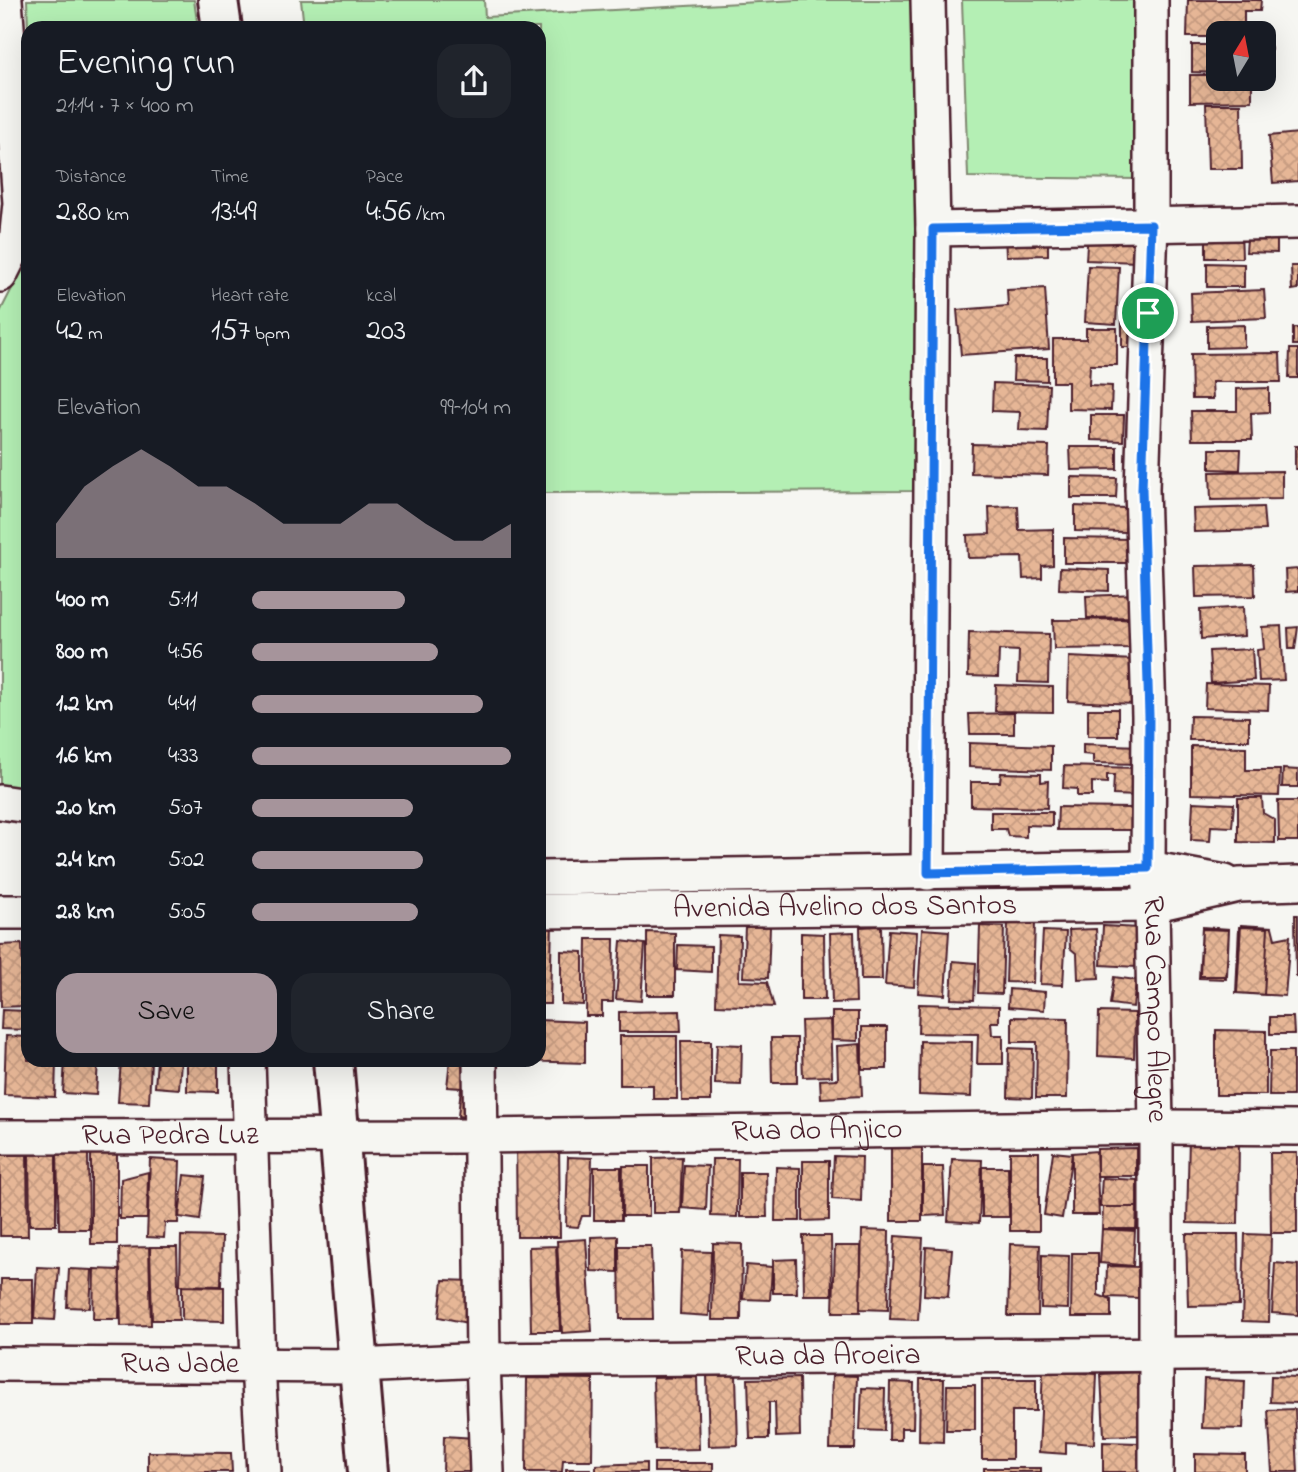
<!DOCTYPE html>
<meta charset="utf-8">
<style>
:root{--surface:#171b24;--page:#20242c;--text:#f1f3f6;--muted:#9ea1a6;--accent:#a6949b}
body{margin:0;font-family:"Indie Flower",sans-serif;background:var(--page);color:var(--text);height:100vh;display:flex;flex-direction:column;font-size:26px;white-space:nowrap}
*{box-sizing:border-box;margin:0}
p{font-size:23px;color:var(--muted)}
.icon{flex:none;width:38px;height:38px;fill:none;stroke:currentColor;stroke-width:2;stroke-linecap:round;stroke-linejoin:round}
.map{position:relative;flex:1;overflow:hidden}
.details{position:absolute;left:21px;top:21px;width:525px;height:1046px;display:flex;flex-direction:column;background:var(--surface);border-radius:21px;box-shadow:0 7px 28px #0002}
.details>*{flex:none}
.needle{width:46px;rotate:10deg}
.tools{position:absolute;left:1206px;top:21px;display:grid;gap:14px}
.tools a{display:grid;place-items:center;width:70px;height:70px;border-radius:14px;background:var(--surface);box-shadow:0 7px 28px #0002;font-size:35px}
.pin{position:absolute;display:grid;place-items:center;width:60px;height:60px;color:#fff;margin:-30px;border:4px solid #fff;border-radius:50%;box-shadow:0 2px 7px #0007}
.round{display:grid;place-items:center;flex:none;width:74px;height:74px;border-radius:21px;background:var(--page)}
.headline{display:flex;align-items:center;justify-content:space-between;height:119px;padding:0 35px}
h1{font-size:38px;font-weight:600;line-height:52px}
.metrics{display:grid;grid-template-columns:repeat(3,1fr);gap:10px;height:119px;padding:7px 35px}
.metrics div{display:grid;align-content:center}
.metrics b{font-size:30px;font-weight:600}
.metrics small{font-size:19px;font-weight:400}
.metrics p{font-size:19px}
.chart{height:196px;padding:14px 35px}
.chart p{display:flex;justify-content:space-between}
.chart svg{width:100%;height:126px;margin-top:7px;fill:var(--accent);opacity:.7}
.action{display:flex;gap:14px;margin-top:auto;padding:14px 35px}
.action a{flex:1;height:80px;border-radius:21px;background:var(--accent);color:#111;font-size:28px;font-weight:600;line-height:80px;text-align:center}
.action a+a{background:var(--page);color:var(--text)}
ul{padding:0 35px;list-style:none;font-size:23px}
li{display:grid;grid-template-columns:112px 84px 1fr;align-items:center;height:52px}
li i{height:18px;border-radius:9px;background:var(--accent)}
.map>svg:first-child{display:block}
.green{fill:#b4efb4;stroke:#7f8770;stroke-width:2}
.building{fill:url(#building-cross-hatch);stroke:#4a1f2b;stroke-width:2}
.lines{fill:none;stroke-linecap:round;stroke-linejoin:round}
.minor-casing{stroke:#4a1f2b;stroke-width:38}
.major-casing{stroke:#4a1f2b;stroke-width:44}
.minor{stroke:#f6f6f2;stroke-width:33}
.major{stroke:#f6f6f2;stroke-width:38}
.route-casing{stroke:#fff;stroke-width:14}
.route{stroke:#1a73e8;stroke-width:9}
.labels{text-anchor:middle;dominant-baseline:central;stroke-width:5;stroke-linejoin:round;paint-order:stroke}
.street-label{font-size:30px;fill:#4a1f2b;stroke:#f6f6f2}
</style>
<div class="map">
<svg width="1298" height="1472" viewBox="0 0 1298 1472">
<defs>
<pattern id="building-cross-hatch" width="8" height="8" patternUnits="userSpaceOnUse" patternTransform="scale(1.75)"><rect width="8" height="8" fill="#e6b696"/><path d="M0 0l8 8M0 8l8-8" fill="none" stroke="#c79c81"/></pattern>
</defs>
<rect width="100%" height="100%" fill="#f6f6f2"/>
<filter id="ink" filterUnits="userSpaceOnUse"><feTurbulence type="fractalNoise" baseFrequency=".0143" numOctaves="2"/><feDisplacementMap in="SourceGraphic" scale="14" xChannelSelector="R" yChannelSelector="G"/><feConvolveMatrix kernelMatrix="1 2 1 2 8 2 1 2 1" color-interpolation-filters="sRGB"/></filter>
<g filter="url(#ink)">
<path class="green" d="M27,0h167l4,28h-170z
M301,0h183l1,17 312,-17h131l-13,491 -376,2v-465h-235z
M962,0h178l-2,179 -170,-2z
M28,257v539l-28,-4v-480z"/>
<path class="building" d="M1188,0h73l-1,11h-16v22h-26v4h-31z
M1192,45h26v28l-26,-1z
M1264,46l7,1v27h-7z
M1190,75h28v4h34v22l-62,1z
M1206,104h35l1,65h-34z
M1298,133v48l-25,2 -4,-47z
M1277,226v27l-31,-1 1,-13z
M1241,228l1,30h-36v-29z
M1088,231l50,2 -1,29 -51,-2z
M1048,232v23l-42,1 -1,-23z
M1207,263l37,1v23h-37z
M1088,266l31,1 -3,57 -31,-2z
M1291,266h7v23l-6,1z
M1045,288l4,61 -88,6 -4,-45 51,-4 -1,-16z
M1264,290l2,28 -74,3 -1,-28z
M1122,321l18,1v25h-18z
M1244,325v22l-37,1v-22z
M1086,328h31v37h-27l-1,20 23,1 -1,24 -43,-1v-27h-15v-43h33z
M1293,328h5v17h-5z
M1290,349h8v29h-9z
M1280,353l1,29h-69l1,17h-21l-1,-45z
M1014,358h33v23l-34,-1z
M993,383l56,2 -2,46 -28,-1 1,-18 -28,-1z
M1269,388v24l-18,1 1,27h-60l-1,-29h46v-22z
M1091,415h33l-1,26 -32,-1z
M972,444l77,2 -1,29 -77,-2z
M1295,446h3v23h-3z
M1070,447h47v22l-46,1z
M1210,449h31l-1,21 -30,-1z
M1282,471v28l-71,1 -1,-28z
M1071,477l46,1 -1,20h-45z
M1018,506l1,24 34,-1v36l-11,1v12l-19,1 -1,-22 -54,1 -1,-23 23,-1 -1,-27z
M1075,506l50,2v24l-50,-1z
M1263,507l2,23 -71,2 -1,-23z
M1064,538l70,1 -1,24h-69z
M1254,565l1,31 -59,1 -1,-31z
M1060,568l49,2v21l-50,-2z
M1298,569v22l-12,1 -1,-22z
M1137,594l1,23 -51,1 -1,-22z
M1243,607l1,29 -43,3 -1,-29z
M1133,619v29l-79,1 -1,-29z
M1281,626l3,54 -25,1 -2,-31 7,-1 -2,-22z
M1298,627l-3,22h-6l-1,-21z
M969,632l80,2 -1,49 -30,-1 1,-31 -20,-1 -1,27 -30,-1z
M1252,649l2,31 -43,3 -2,-32z
M1069,657l66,3 -1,44 -66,-3z
M1206,684l63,2 -1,24 -63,-2z
M996,685l57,2v25l-58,-1z
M1088,709h30v27h-30z
M1014,713v21h-44l-1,-20z
M1190,716l59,1v23h-60z
M969,743l82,3v24l-82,-3z
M1083,744l57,2 -1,18 -46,-1v-8l-10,-1z
M1191,746l55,1v23h34l-1,26 -88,-2z
M1064,766l75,2 -1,28 -25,-1 1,-20h-7v8l-15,-1v14h-15v-7l-14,-1z
M1283,769l15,1v17h-16z
M1001,773l40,1v8l7,-1 -1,27 -76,-2v-24h29z
M1238,798h24l1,15 12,7v23l-37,-1z
M1278,801h20v40h-19z
M1193,802l41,2 -2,23 -21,-1 -1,15 -19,-1z
M1058,807l73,1v22h-74z
M991,812h61v14l-26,-1v12l-18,-1 -2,-7h-15z
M1295,915h3v62h-2z
M539,922h13l-2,82h-11z
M1008,923l27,1 -2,59 -27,-1z
M1241,925l31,2 3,12 15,-3 -5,60 -48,-3z
M745,926l25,1 -2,51 -25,-1z
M881,926l1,54h-21l-1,-53z
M980,926l24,1 -2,67 -24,-1z
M1103,926l35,2 -2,39 -35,-2z
M1202,927l27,2 -3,50 -27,-1z
M1239,927l29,1 -4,67 -28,-2z
M922,929l27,2 -4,64 -27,-2z
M1096,929l3,49 -21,1 -1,-25 -7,-6 -1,-18z
M1202,929l27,1 -2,46h-27z
M889,930l28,2 -3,55 -29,-2z
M1043,931l23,1 -3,53 -23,-1z
M647,932l28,1v62h-28z
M854,932l2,70 -24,1 -2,-70z
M801,933l23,1 1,66h-24z
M718,935l22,1 -1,45 28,1 7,25 -58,-2z
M587,939h27l-1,63h-11v14h-16z
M621,941l24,3 -4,57 -25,-2z
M22,944l2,62 -23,1 -1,-62z
M678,945l33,1v26l-34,-2z
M28,947v46h-3z
M561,951l22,1v53l-22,-1z
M953,961l23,2 -2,37 -23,-1z
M1114,977l22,3 -3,27 -23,-3z
M1009,989l36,3 -1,18 -36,-3z
M919,1004l80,2v16h-8l1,13h11v29h-26l1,-30 -60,-1z
M2,1010l26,1v19l-27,-1z
M680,1011l1,21h-62v-20z
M832,1012h26v29l-26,-1z
M1099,1012l36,1 -1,45 -36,-2z
M1012,1017l56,1 -1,80h-31l1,-56h-25z
M1270,1017h23l1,17h-24z
M539,1020l46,2v41l-64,-2 18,-1z
M830,1020l2,56 -29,1 -2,-56z
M862,1027h25v42h-25z
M1216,1030l50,1v64h-50z
M6,1036l22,1v23h28l-1,37 -51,-2z
M620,1036h57v63h-24v-14h-33z
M771,1038h26v45h-25z
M681,1041h30v60h-29z
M920,1041l52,1 -1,55 -52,-2z
M717,1044l25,1 -1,40 -26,-1z
M860,1044l2,52 -41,2 -1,-18 18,-1 -1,-33z
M1009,1048l24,1 -1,49 -24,-1z
M1270,1051h23v45h-24z
M65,1060h33l-2,35 -33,-2z
M121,1060h30l-2,43 -31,-1z
M157,1060h24l-2,29 -24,-2z
M187,1060h31v32l-31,-1z
M450,1060h28l-7,58 -13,-2 3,-28 -14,-1z
M1189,1137l50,1 -1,86 -51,-1z
M516,1140h43l1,97h-43z
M891,1147h31v74h-31z
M1136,1148v28h-39v-27z
M1096,1151l3,64h-27v-62z
M1010,1152h29v79h-29z
M1053,1152l19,2 -10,64 -18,-3z
M91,1153h26v91h-26z
M1270,1153h27v80h-26z
M0,1154h27l1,82h-28z
M29,1154h27v71h-26z
M57,1154h31l1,75h-30z
M834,1156l28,1 -1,44 -29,-2z
M568,1157l24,1 -2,58h-8l-4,11 -12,-1z
M682,1157l-2,56h-27v-55z
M150,1159l30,2 -2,62h-13l-1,15 -17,-1z
M712,1159h26l-1,58 -26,-1z
M952,1159l30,1 -3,63 -31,-2z
M803,1161h26v59l-26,1z
M684,1165l24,1 -2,44 -24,-2z
M623,1166h26v50h-27z
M594,1167h27v53h-27z
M776,1167l24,1v53h-25z
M923,1167h20l2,48 -22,1z
M982,1167h26l1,50h-27z
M148,1172l-1,47h-27l1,-40z
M740,1172h26l1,45h-27z
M184,1175l21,2 -5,43 -21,-3z
M1102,1178l35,2v27h-37z
M1103,1207h34l-1,22h-34z
M1102,1229l33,2 -2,35 -33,-3z
M862,1230l27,1 -1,79 -28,-1z
M1186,1234h52l1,71 -51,1z
M1245,1234l26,1 -2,87 -27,-1z
M181,1236l41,1 -1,49 -41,-1z
M618,1236v36l-27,-1v-34z
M803,1236h28l1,59h-28z
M895,1236l28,2 -5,82 -28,-1z
M586,1239l6,92 -30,2 -5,-92z
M713,1243l29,1 -1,76h-29z
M1010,1244l30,1 -2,71h-30z
M556,1246l4,85h-29l-2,-84z
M619,1246h32l2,73h-33z
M835,1246h26l-1,66h-27z
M149,1247l2,78 -30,1 -2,-78z
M150,1247h27l2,73h-27z
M926,1247l26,2 -4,48 -24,-2z
M682,1251l29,1 -2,64 -29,-2z
M1072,1253h26v42l13,5v17h-40z
M1042,1255l27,1 -1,53 -27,-1z
M796,1259l1,34h-24v-33z
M1275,1263l23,2v50l-26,-2z
M746,1265l26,2 -2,33 -27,-1z
M1107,1266l34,1 -1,31 -34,-1z
M37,1267l22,1 -4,52 -21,-1z
M69,1269l23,1 -2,38 -23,-1z
M94,1269l26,1 -1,49h-26z
M1,1279h32v45h-33z
M443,1280l30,1 -1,43 -33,-7z
M182,1286l42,1v34l-42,-1z
M1043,1371l54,3 -3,70 -28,-2v12l-27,-2z
M1139,1372l3,63 -38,1 -3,-62z
M736,1375l2,70 -29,1 -2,-70z
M832,1375l25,1 -2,73h-25z
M1271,1376l27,1v26l-28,-1z
M697,1377l2,72 -44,1 -2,-72z
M527,1378l66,1 -1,81h-29l-1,12h-36z
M799,1378l1,58 -24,1 -1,-35h-6v37h-19l-2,-60z
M920,1379h24l-1,63 -24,-1z
M982,1379h54v32h-24v48h-30z
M1204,1379l41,2 -2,48 -41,-1z
M890,1382l24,1 -1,45h-12v12h-12z
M947,1385h28v45h-29z
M862,1388l23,1 -1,42 -24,-1z
M1295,1409l3,63h-26l-4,-62z
M444,1436l31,2 -1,34h-31z
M1103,1442l36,1v29h-36z
M148,1452l83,1 1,19h-84z
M1195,1454l50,1v17h-50z
M646,1463v9h-50v-7z
M654,1463h59v9h-59z
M984,1468h57v4h-57z
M566,1469h24v3h-24z"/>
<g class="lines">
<defs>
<g id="minor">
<path id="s1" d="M1151,0v224l-9,265 7,227 -1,152 4,37 4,222v345"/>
<path d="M933,229l365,-7"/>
<path d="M0,275l16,-32 4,-40 -15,-203"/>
<path d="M0,802l28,4"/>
<path d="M928,873l5,-644 -5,-229"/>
<path d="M539,878l609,-10 77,14"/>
<path id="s2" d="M539,911l613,-6 87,-20 59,-2"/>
<path d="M0,912h28"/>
<path d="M248,1060l10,305 6,107"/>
<path d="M480,1060l3,300 4,112"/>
<path id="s3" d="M0,1137l481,-1 675,-9 142,1"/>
<path id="s4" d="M0,1364l359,2 124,-6 815,-7"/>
</g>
<path id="major" d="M218,0l4,28
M333,1060l35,412"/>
</defs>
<use href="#minor" class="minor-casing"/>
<use href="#major" class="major-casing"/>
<use href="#minor" class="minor"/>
<use href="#major" class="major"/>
</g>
</g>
<g class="lines" filter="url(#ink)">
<defs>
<path id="route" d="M1151,225l-9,264 7,227 -1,152 -220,5 5,-644z"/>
</defs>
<use href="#route" class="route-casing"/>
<use href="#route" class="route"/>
</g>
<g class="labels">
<g class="street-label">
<text stroke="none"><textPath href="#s2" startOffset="306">Avenida Avelino dos Santos</textPath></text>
<text stroke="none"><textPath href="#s1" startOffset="1010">Rua Campo Alegre</textPath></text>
<text stroke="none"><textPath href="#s3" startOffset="817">Rua do Anjico</textPath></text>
<text stroke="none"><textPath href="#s3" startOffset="170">Rua Pedra Luz</textPath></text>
<text stroke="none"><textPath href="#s4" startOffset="828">Rua da Aroeira</textPath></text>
<text stroke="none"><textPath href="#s4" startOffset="180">Rua Jade</textPath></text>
</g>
</g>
</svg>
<div class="tools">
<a><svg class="needle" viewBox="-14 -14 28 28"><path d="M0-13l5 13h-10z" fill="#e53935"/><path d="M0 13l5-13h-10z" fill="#9ea1a6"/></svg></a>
</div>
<div class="pin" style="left:1148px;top:313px;background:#1e9e55"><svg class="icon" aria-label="arrive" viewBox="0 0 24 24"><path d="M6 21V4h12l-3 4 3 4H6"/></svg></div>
<section class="details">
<div class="headline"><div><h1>Evening run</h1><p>21:14 · 7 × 400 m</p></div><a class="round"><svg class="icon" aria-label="share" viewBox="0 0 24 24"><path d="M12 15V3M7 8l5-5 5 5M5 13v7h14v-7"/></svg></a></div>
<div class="metrics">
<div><p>Distance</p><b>2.80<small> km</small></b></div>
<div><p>Time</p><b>13:49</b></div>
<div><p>Pace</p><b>4:56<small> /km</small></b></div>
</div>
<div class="metrics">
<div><p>Elevation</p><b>42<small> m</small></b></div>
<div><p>Heart rate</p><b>157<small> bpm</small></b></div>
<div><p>kcal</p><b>203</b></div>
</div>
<div class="chart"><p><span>Elevation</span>99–104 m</p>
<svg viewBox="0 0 160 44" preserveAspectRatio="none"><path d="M0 44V32L10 19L20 12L30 6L40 12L50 19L60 19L70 25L80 32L90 32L100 32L110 25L120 25L130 32L140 38L150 38L160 32V44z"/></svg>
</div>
<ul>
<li><b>400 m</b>5:11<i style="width:59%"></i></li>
<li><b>800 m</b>4:56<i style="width:72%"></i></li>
<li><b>1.2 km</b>4:41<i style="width:89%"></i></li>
<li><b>1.6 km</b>4:33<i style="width:100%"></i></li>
<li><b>2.0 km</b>5:07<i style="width:62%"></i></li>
<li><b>2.4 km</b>5:02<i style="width:66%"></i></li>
<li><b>2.8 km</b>5:05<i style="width:64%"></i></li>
</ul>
<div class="action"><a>Save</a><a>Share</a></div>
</section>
</div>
